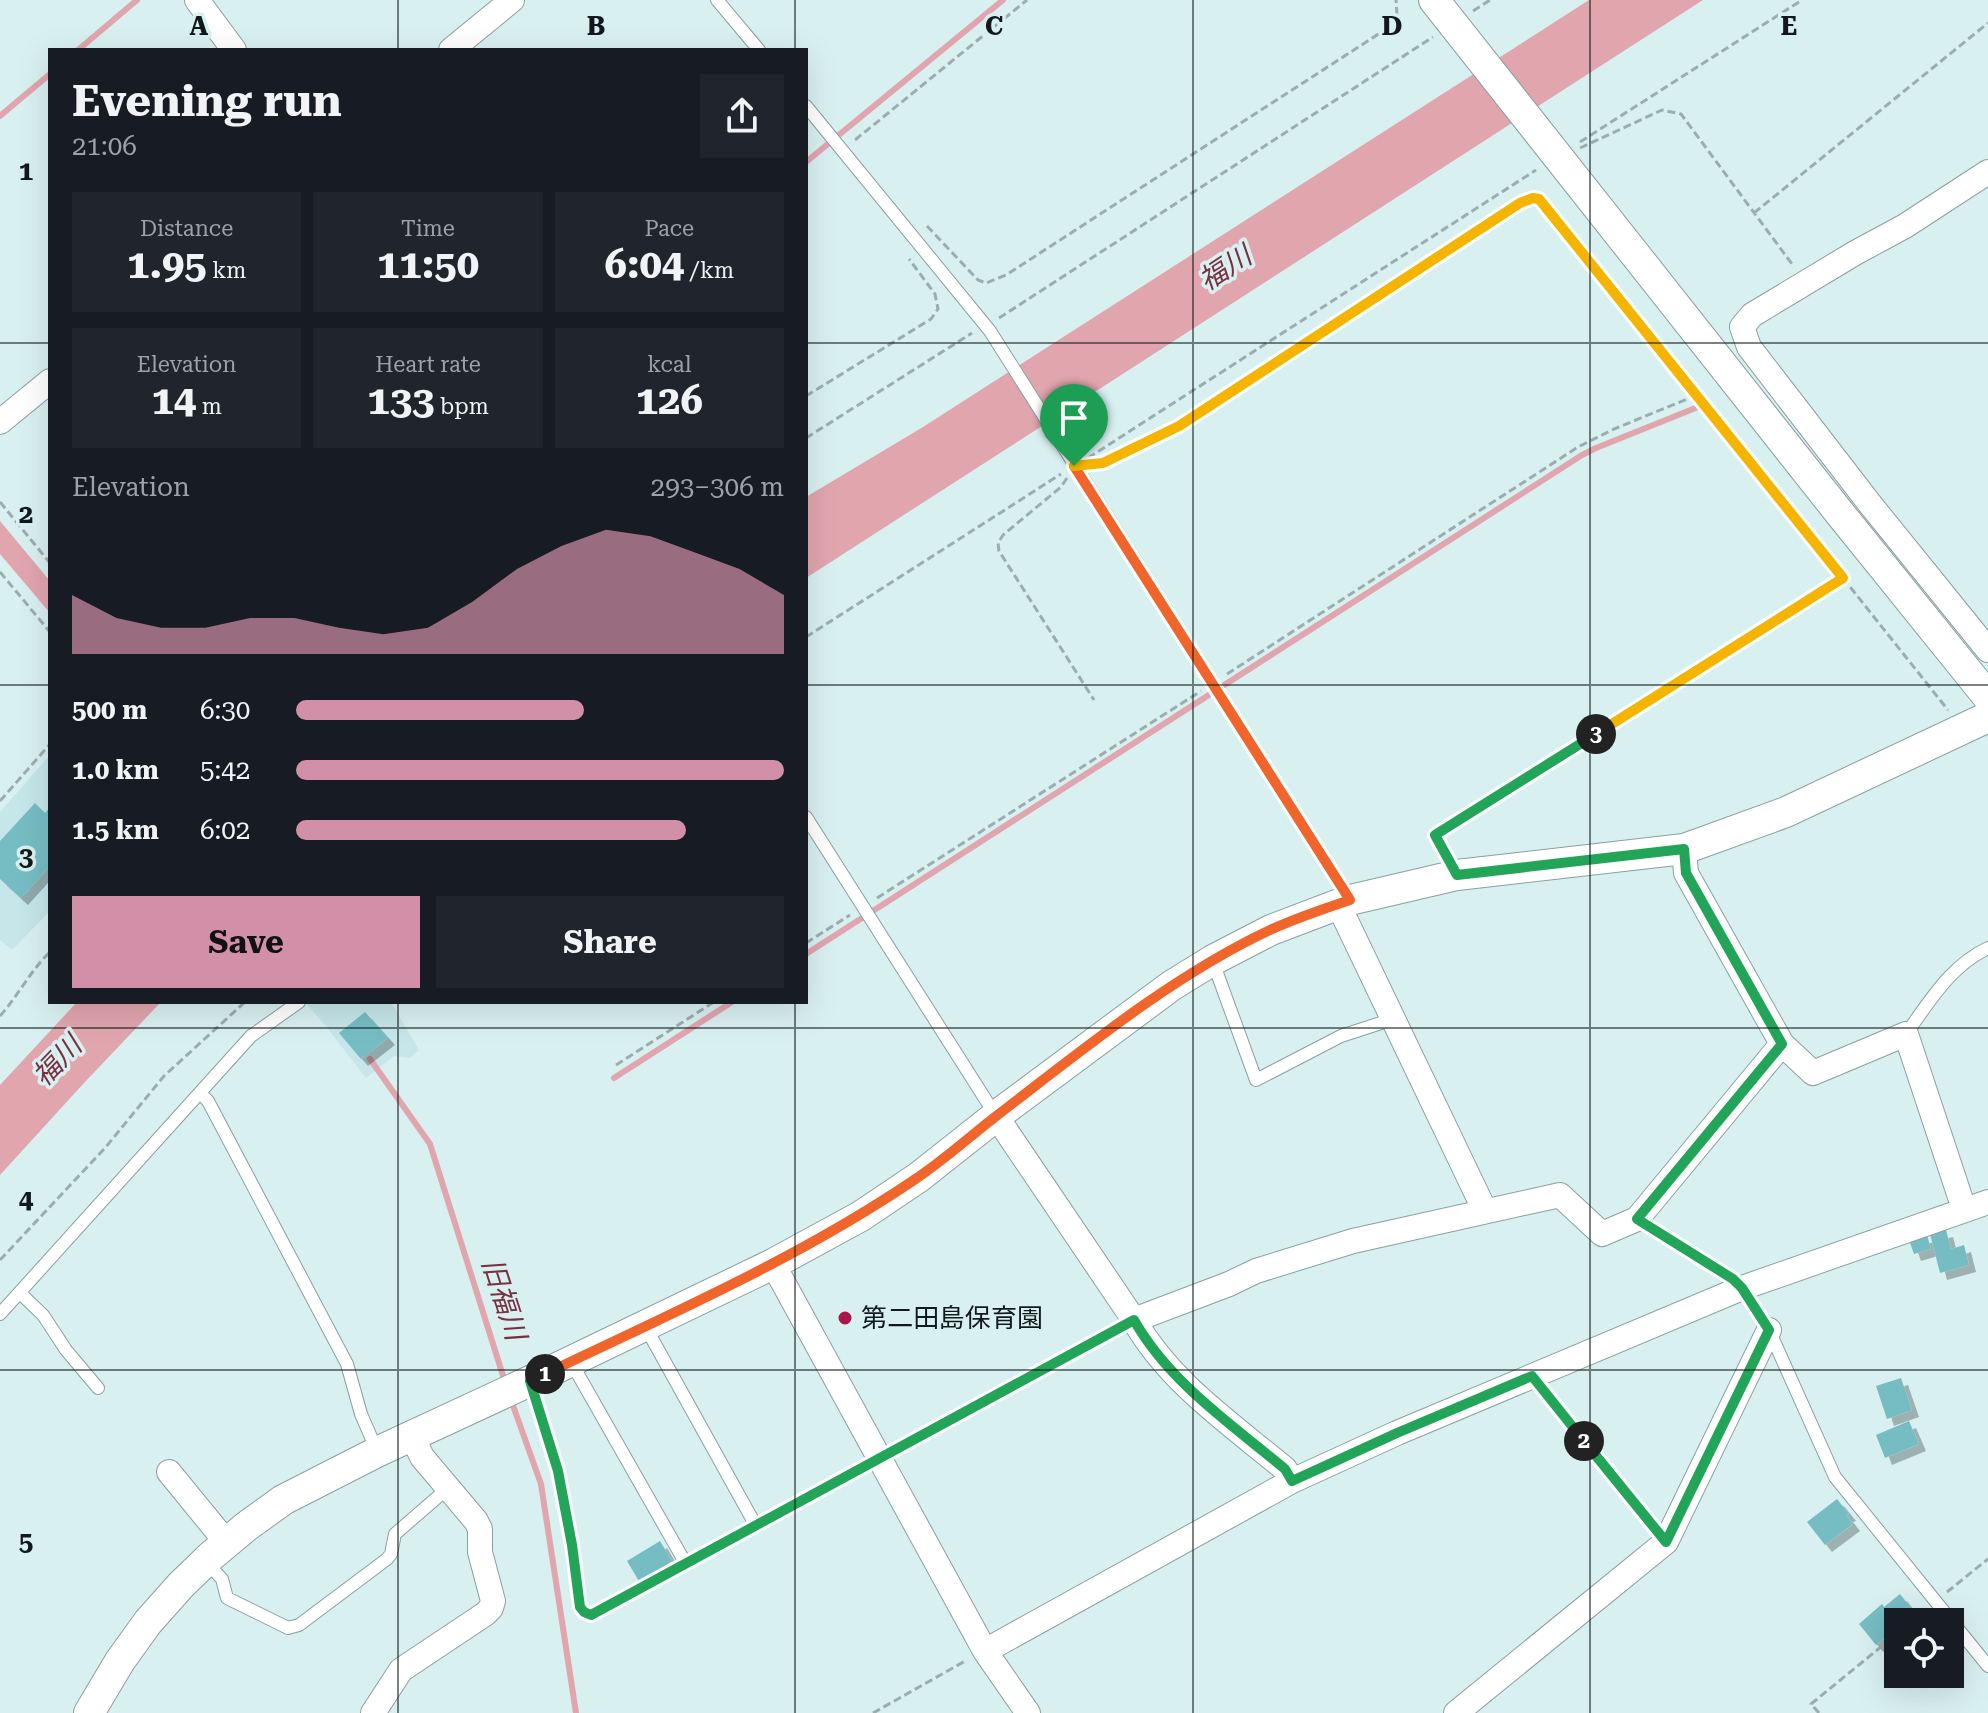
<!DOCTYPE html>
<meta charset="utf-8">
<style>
:root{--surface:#171b24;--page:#20242c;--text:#f1f3f6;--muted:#9ea1a6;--accent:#d18fa8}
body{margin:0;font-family:"Roboto Serif","Noto Sans JP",serif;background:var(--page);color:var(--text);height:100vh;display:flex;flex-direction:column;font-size:30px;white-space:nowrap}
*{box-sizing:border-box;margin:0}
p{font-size:26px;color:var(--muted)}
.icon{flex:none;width:44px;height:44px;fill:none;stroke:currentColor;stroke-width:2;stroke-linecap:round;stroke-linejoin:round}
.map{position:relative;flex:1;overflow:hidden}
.sheet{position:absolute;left:48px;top:48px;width:760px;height:956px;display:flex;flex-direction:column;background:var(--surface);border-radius:0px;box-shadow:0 8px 32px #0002}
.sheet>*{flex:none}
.tools{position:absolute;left:1884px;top:1608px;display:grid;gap:16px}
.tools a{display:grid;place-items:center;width:80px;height:80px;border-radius:0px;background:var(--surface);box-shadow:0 8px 32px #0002;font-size:40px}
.pin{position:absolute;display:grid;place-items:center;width:68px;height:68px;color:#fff;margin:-82px -34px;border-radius:50% 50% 50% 0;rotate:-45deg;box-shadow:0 0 8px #0007}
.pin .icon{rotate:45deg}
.km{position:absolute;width:40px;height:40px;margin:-20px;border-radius:50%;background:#222;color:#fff;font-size:22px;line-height:40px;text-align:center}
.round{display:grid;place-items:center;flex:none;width:84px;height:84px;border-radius:0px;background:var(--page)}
.head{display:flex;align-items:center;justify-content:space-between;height:136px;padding:0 24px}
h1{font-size:44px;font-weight:700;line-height:60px}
.metrics{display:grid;grid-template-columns:repeat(3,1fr);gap:12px;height:136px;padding:8px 24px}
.metrics div{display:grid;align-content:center;border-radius:0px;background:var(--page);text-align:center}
.metrics b{font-size:40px;font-weight:700}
.metrics small{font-size:22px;font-weight:400}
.metrics p{font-size:22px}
.chart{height:224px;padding:16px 24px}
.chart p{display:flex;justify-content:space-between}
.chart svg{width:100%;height:144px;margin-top:8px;fill:var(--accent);opacity:.7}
.primary-button{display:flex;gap:16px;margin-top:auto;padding:16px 24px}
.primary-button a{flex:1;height:92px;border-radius:0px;background:var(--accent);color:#111;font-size:32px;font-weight:700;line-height:92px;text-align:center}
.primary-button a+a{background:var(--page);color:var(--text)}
ul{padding:0 24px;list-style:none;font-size:26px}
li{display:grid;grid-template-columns:128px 96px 1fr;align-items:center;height:60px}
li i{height:20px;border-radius:10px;background:var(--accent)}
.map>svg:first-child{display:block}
.built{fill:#c6e6e9}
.water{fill:#e1a5ae}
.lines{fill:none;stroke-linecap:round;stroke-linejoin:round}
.stream{stroke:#e1a5ae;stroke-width:6}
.building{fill:#76bdc3;filter:url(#shadow)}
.service-casing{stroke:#8a9fa1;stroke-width:14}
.minor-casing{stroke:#8a9fa1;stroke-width:26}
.tertiary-casing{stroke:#8a9fa1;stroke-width:32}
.path{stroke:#9baeaf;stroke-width:3;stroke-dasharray:8 4;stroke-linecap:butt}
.service{stroke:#fff;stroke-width:12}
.minor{stroke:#fff;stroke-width:24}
.tertiary{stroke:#fff;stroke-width:30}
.split-1-casing{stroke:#fff;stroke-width:16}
.split-2-casing{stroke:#fff;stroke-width:16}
.split-3-casing{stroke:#fff;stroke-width:16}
.split-4-casing{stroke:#fff;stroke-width:16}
.split-1{stroke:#f0652b;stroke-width:10}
.split-2{stroke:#22a559;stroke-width:10}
.split-3{stroke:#22a559;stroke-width:10}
.split-4{stroke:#f5b400;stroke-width:10}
.grid{fill:none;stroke:#11191a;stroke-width:2;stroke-opacity:0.55}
.poi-dot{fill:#a91549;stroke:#d9f0f1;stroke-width:3}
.labels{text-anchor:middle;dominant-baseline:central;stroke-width:7;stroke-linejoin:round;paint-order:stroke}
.poi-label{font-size:26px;fill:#11191a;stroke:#d9f0f1;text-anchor:start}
.water-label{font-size:28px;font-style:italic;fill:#793141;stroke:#d9f0f1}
.grid-label{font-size:26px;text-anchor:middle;font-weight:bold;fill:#11191a;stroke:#d9f0f1;stroke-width:7;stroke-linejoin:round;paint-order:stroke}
</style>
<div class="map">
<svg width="1988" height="1713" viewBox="0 0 1988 1713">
<defs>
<filter id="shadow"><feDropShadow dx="7" dy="7" stdDeviation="0" flood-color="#0004"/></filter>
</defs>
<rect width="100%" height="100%" fill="#d9f0f1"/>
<path class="built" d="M50,755v156l-38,39 -12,-10v-128z
M305,1002h86l28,48 -9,8 -16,-2 -28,22 -42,-54z"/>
<path class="water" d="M1589,0h114l-897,578v-81l117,-70z
M0,521l50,60v32l-50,-59z
M77,1002h84l-77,81 -84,92v-90z"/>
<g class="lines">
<path class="stream" d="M78,50l59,-50
M0,116l50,-42
M806,162l197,-162
M806,954l776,-499 14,-7 102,-41
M370,1059l60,85 75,238
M614,1078l118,-76
M511,1400l30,84 35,229"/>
</g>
<path class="building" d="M35,803l10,10 5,-6v59l-29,32 -21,-19v-38z
M365,1012l23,26 -27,21 -22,-26z
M1946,1230l5,19 13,-4 5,20 -29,8 -10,-39z
M1927,1235l4,14 -17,5 -5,-14z
M1901,1378l11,32 -25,9 -11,-33z
M1909,1421l10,23 -34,14 -9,-23z
M1837,1499l12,15 -3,1 7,9 -28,21 -18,-23z
M660,1541l12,20 -32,22 -13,-22z
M1900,1594l15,19 -11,9h-6v5l-22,18 -17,-21 23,-20 2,3z"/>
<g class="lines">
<defs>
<path id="service" d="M717,0l42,50
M806,106l184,225 360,569
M806,817l190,299
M1213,962l43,118 85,-44 52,-17
M1906,1034c24,-33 44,-68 82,-86
M200,1093l8,8 139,263 14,50 16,37
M1637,1219l96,60 9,9 27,42 66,147 153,189
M20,1293l23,22 23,35 32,38
M0,1314l251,-278 48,-34
M645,1326l111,200
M571,1362l115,202
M1532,1376l134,166
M530,1381l28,90 14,74 8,62 4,5 7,3 543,-295
M205,1561l17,18 5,19 61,30 11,-3 88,-66 4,-5 4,-20 53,-46"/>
<path id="minor" d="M197,0l37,50
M451,50l61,-50
M1988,172l-83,54 -50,27 -103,62 -10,12 7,20 121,157 118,146
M0,422l50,-41
M1684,849l2,24 96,171 31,29 93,-39 58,175
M1338,904l147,307
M996,1116l138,204c35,62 97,104 151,149l7,12
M773,1264l212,387 43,62
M1134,1320l95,-36 27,-13 97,-30 207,-46 42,39 35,-15 145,-175
M169,1472l58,71
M985,1651l307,-170 105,-48 345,-145 246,-86
M373,1713l28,-43 84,-56 6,-6 2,-7 -13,-49v-23l-4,-8 -54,-64 -10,-21
M1456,1713l210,-171 103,-212"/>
<path id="tertiary" d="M1434,0l404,511 150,186
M89,1713l31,-52 28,-39 33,-37 30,-29 36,-30 36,-26 94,-48 153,-71 243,-117 88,-48 58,-39 77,-61 175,-130 42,-26 58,-30 79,-30 107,-25 227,-26 102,-37 202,-95"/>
</defs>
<use href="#service" class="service-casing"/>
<use href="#minor" class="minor-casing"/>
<use href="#tertiary" class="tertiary-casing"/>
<path class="path" d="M1473,11l17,-11
M855,140l172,-140
M1580,142l222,-142
M1580,148l82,-38 19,4 111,150
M1754,213l234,-190
M927,226l51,54 8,3 20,-8 388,-251 3,-9 -1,-15
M999,318l434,-281
M806,396l125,-77 7,-10 -3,-15 -26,-35
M806,438l166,-105
M1088,458l448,-288
M1091,464l12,-1 76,-37 341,-223 13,-5 6,1 304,379
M1067,478l-6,9 -58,48 -5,8 1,8 95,149
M0,502l50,61
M0,572l50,60
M806,637l255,-163
M1227,674l351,-227 36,-18 83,-34
M0,801l50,-57
M1446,854l-11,-19 408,-257 105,132
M877,898l324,-207
M806,943l44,-28
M0,1016c18,-20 30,-45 50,-64
M616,1065l98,-63
M0,1260l105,-112 59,-72 81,-74
M1947,1592l41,-33
M1911,1622l12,-10
M873,1713l94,-53
M1819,1713l-8,-9 87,-71"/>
<use href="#service" class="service"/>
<use href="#minor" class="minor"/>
<use href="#tertiary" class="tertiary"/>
</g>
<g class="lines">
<defs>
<path id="split-1" d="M545,1374c125,-60 254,-116 369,-194 29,-19 54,-42 81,-63 86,-66 177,-141 275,-187 26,-12 53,-21 80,-30l-276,-434"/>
<path id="split-2" d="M545,1374l-15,7 28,90 14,74 8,62 4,5 7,3 543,-295c35,62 97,104 151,149l7,12 105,-48 135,-57 52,65"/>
<path id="split-3" d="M1584,1441l82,101 103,-212 -27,-42 -9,-9 -96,-60 145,-175 -96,-171 -2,-24 -227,26 -22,-40 161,-101"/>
<path id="split-4" d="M1074,466l29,-3 76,-37 341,-223 13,-5 6,1 304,379 -247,156"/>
</defs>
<use href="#split-1" class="split-1-casing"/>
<use href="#split-2" class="split-2-casing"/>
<use href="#split-3" class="split-3-casing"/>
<use href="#split-4" class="split-4-casing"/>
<use href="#split-1" class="split-1"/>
<use href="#split-2" class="split-2"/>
<use href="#split-3" class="split-3"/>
<use href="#split-4" class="split-4"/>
</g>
<path class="grid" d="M398,0v50M795,0v50M1193,0v1713M1590,0v1713M0,343h50M806,343h1182M0,685h50M806,685h1182M398,1002v711M795,1002v711M0,1028h1988M0,1370h1988"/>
<circle class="poi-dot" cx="845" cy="1318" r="8"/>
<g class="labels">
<g class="poi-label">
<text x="861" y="1318">第二田島保育園</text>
</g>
<g class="water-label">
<text transform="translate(1225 268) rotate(-33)">福川</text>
<text transform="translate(57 1061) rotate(-46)">福川</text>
<text transform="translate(504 1299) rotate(72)">旧福川</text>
</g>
</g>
<g class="grid-label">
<text x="199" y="35">A</text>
<text x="596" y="35">B</text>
<text x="994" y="35">C</text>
<text x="1392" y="35">D</text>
<text x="1789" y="35">E</text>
<text x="26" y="180">1</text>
<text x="26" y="523">2</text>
<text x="26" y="866">3</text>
<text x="26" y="1208">4</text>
<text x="26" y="1551">5</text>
</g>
</svg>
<div class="tools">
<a><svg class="icon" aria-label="locate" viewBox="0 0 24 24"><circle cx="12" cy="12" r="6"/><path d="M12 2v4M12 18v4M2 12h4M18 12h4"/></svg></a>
</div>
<div class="pin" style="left:1074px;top:466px;background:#1e9e55"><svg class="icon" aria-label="arrive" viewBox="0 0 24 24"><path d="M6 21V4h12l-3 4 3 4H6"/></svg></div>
<b class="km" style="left:545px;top:1374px">1</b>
<b class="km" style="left:1584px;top:1441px">2</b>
<b class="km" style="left:1596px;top:734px">3</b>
<section class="sheet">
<div class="head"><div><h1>Evening run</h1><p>21:06</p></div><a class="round"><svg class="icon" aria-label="share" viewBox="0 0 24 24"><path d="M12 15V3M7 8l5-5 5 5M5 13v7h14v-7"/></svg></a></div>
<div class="metrics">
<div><p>Distance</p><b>1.95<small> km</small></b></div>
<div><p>Time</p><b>11:50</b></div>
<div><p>Pace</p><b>6:04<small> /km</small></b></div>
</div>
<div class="metrics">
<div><p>Elevation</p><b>14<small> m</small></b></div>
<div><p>Heart rate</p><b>133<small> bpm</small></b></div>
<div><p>kcal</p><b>126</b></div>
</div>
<div class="chart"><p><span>Elevation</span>293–306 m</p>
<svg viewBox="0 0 160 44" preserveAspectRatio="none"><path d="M0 44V26L10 33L20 36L30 36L40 33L50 33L60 36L70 38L80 36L90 28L100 18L110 11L120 6L130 8L140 13L150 18L160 26V44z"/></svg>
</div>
<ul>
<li><b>500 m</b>6:30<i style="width:59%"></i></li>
<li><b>1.0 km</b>5:42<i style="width:100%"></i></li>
<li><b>1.5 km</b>6:02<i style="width:80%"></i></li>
</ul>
<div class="primary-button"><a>Save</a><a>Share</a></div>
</section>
</div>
